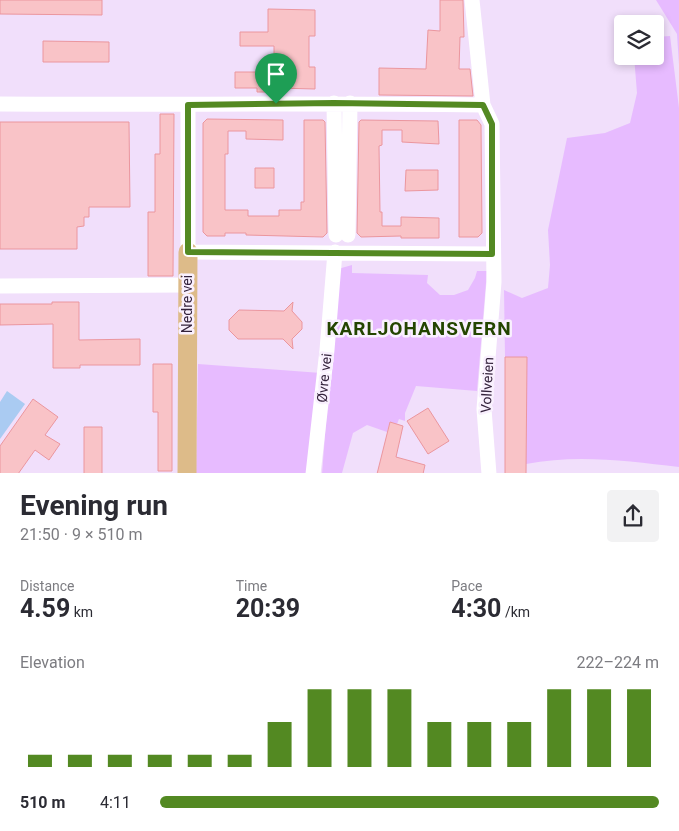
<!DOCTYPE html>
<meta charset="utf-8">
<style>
:root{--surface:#fff;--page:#f2f2f3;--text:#2b2b33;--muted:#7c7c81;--accent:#538922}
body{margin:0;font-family:Roboto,sans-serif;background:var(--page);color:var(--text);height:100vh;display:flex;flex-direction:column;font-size:19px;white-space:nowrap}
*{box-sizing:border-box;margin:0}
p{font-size:16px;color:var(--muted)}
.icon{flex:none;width:28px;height:28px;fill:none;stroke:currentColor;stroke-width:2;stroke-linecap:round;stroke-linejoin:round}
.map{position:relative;height:473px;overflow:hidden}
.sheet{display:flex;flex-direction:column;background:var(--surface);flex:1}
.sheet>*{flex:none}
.tools{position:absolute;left:614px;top:15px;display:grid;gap:10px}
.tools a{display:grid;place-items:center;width:50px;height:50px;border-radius:5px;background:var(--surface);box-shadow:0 2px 8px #0003;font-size:25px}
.pin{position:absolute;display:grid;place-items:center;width:42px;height:42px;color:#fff;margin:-51px -21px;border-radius:50% 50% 50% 0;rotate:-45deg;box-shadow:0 0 5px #0007}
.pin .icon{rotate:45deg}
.round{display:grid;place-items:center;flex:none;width:52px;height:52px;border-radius:5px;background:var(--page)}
.head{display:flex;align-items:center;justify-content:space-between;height:85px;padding:0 20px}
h1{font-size:28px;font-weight:700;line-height:38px}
.figures{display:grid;grid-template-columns:repeat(3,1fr);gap:8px;height:85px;padding:5px 20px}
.figures div{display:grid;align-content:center}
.figures b{font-size:25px;font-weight:700}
.figures small{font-size:14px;font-weight:400}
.figures p{font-size:14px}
.chart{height:140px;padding:10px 20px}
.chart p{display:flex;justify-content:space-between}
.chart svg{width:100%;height:90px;margin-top:5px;stroke:var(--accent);stroke-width:6}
ul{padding:0 20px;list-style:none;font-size:16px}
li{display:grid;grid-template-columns:80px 60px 1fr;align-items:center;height:38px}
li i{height:12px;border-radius:6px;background:var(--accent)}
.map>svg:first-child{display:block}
.green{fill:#e7bbff}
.water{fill:#aacbf2}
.building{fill:#f9c3c7;stroke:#eb969e}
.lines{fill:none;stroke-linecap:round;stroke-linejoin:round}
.minor{stroke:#fff;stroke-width:15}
.major{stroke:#ddbb89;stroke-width:19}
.route-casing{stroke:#fff;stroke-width:10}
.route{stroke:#538922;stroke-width:6}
.labels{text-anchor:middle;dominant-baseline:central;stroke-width:5;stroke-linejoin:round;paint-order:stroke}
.street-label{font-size:14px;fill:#34233c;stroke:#f9f0fe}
.district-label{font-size:19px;font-weight:bold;letter-spacing:1px;fill:#244500;stroke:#f9f0fe}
</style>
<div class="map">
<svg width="679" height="474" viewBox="0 0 679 474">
<rect width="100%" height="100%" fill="#f1dffb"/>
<path class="green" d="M656,0h23v65l-2,-31z
M670,36l9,72v359c-51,-6 -102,-13 -153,-3l1,-107h-22l-1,-67 18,8 26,-10 2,-23 -2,-35 19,-92 38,-5 25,-10 7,-30 -3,-37h21v-19z
M352,265v8l76,2 -1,8 13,12h14l14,-5 7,-12 2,-7h10l-10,120 -61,-5 -11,27v8l-6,-2 -2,5 -7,-2 -3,10 -20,-7 -14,8 -11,40 -20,1 16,-205z
M198,364l123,9 -13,100 -112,1z"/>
<path class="water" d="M7,391l18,13 -25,35v-37z"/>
<path class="building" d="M0,0h102v15l-102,-1z
M440,0h23l1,37h-4l-1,32h11l3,27 -94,-1v-27l47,1 2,-39 12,1z
M268,9l47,1v26h-6v31h6v22l-39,-1v4h-19v-4h-22v-16h39v-26h-34v-14h28z
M43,41l66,1v20h-66z
M160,114h14l-1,162h-25v-64h7v-58h5z
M207,119l76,1v20l-37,-1v-8h-18v23h-3v56h23v6h31v-6h22v-8h3v-82h19l2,2 2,111 -4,4 -77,-2v-2h-21v3h-18l-4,-4v-109z
M361,120l77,1 1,23 -37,-2v-12h-20v15l-3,1 1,66h2v14h19v-9l38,1v20h-38v-2l-40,1 -4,-4 2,-111z
M459,120h18l4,5 1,108 -4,4h-19z
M0,122h129l1,85h-41v10h-5v9l-7,1v22h-77z
M255,168h19v20h-19z
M406,170h32v20l-33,1z
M52,302h27v38l61,-1v26h-60v3h-27v-44l-53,1v-21h52z
M293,302l-1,9 10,11v7l-10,10 1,10 -10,-10h-45l-9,-9v-10l10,-10 45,1z
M505,357h22l-1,117h-21z
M153,364h19v107h-14v-59h-5z
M33,399l25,18 -13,18 15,9 -11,16 -14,-10 -17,24h-18v-28z
M428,408l21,33 -21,13 -21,-33z
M390,422l13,4 -7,31 29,8 -2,9h-46z
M84,427h18v47h-18z"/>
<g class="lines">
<path class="minor" d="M472,0l11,105 9,19 2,158 -10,127 5,65
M334,103l2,132
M0,104c161,1 322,-1 483,1
M188,105v147l304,2
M348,235l2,-132
M0,286l187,-1
M313,474l14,-124 8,-98"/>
<path class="major" d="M187,474l1,-222"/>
</g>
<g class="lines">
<defs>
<path id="route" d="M334,103l149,2 9,19v130l-304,-2v-147z"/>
</defs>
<use href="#route" class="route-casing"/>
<use href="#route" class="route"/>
</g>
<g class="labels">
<g class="street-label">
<text transform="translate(187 304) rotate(-90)">Nedre vei</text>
<text transform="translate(324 378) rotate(-84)">Øvre vei</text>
<text transform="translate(487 385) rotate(-87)">Vollveien</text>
</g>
<g class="district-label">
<text x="419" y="328">KARLJOHANSVERN</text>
</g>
</g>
</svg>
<div class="tools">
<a><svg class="icon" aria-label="layers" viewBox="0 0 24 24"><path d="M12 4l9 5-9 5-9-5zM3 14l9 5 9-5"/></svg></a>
</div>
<div class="pin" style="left:276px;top:104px;background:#1e9e55"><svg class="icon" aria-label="arrive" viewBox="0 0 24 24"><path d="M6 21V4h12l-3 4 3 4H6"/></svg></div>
</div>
<section class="sheet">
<div class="head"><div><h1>Evening run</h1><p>21:50 · 9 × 510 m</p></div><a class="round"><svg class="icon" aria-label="share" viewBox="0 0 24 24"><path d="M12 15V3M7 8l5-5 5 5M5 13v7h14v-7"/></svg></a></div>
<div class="figures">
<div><p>Distance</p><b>4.59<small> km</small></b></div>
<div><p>Time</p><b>20:39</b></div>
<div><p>Pace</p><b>4:30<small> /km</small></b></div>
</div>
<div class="chart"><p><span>Elevation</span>222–224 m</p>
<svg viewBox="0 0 160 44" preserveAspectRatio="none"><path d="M5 44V38M15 44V38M25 44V38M35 44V38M45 44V38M55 44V38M65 44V22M75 44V6M85 44V6M95 44V6M105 44V22M115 44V22M125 44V22M135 44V6M145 44V6M155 44V6"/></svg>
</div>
<ul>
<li><b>510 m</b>4:11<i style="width:100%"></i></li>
</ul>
</section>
